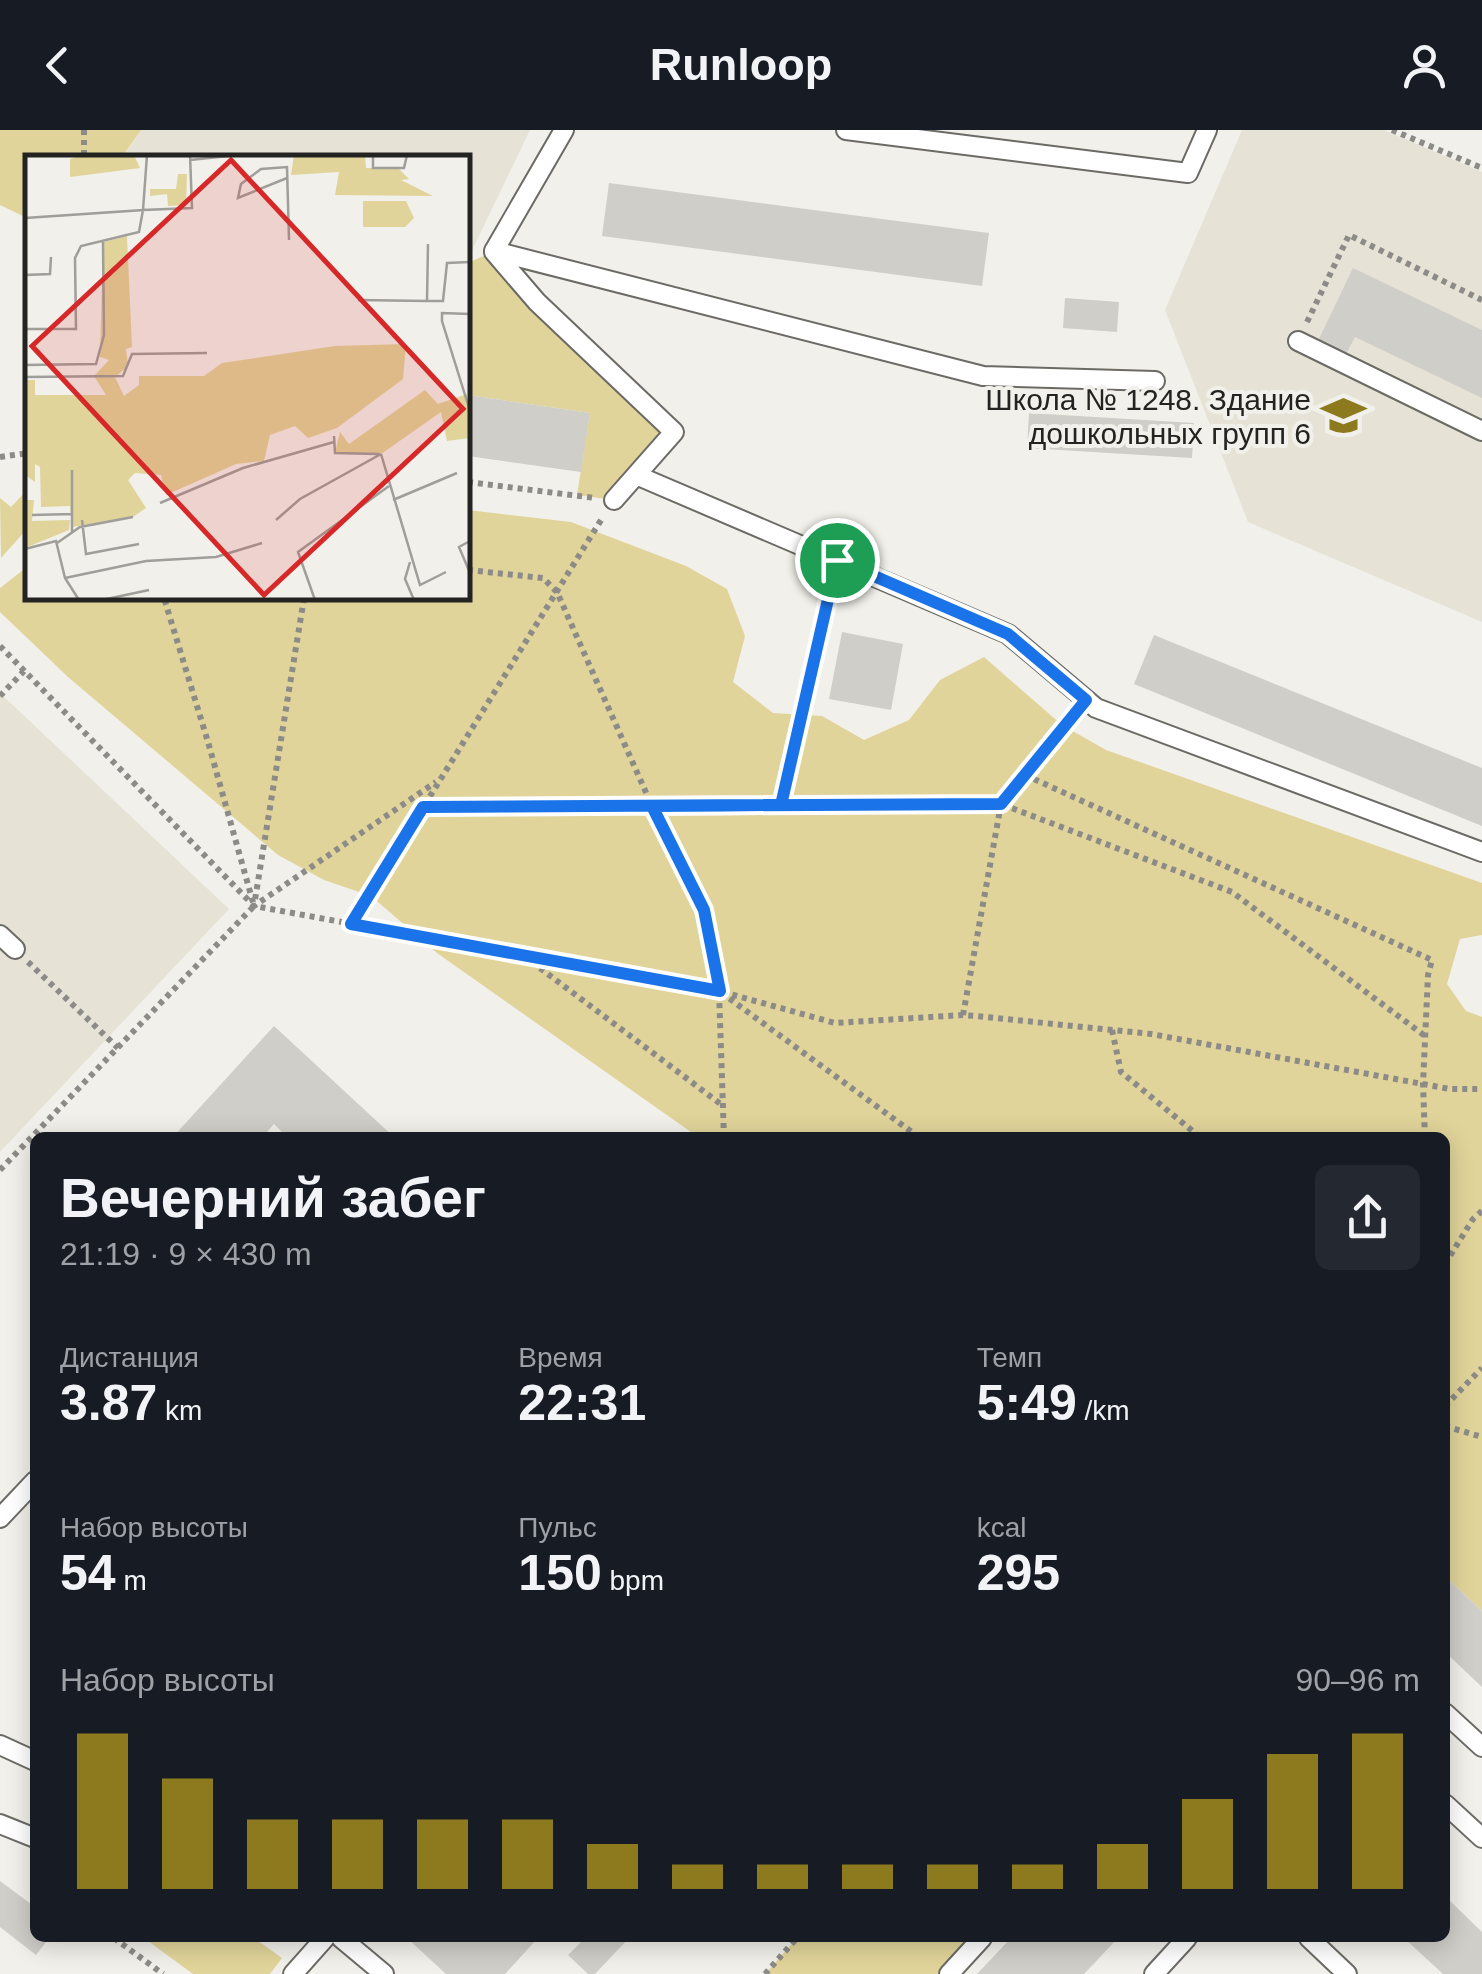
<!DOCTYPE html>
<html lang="ru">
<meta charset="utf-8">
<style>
:root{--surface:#171b24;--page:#242831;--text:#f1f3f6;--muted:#9ea1a6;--accent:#8d7a1f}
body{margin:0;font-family:Helvetica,sans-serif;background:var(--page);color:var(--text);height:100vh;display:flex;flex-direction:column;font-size:38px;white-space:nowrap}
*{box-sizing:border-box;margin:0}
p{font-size:32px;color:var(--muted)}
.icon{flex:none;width:55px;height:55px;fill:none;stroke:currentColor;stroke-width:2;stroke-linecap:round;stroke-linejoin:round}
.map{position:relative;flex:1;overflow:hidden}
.sheet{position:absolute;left:30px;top:1002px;width:1420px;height:810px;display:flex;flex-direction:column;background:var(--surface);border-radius:15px;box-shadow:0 5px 25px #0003}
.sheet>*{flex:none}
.pin{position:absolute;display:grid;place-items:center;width:85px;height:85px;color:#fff;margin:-42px;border:5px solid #fff;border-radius:50%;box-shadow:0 2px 10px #0007}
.round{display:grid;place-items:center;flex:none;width:105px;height:105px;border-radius:15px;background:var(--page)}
.summary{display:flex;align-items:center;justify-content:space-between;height:170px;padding:0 30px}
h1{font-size:55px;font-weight:700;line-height:75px}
.figures{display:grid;grid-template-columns:repeat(3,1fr);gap:15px;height:170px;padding:10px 30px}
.figures div{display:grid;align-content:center}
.figures b{font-size:50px;font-weight:700}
.figures small{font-size:28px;font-weight:400}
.figures p{font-size:28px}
.chart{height:280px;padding:20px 30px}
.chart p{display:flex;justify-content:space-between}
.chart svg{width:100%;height:180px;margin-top:10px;stroke:var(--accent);stroke-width:6}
header{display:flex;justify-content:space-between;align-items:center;height:130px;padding:0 30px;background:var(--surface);font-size:45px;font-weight:700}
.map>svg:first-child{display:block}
.built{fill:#e6e3d6}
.green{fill:#e1d49a}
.building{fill:#cfcec8}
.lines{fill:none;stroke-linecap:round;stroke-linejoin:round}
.service-casing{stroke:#6b6a65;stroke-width:22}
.path{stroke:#8c8b87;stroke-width:6;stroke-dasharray:5 5;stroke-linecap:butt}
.service{stroke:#fff;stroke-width:18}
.route-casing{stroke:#fff;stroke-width:20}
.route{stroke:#1a73e8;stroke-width:12}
.labels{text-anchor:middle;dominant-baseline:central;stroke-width:8;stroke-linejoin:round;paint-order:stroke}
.poi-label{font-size:30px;fill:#232321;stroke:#f1f0ea;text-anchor:end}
.inset-road{fill:none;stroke:#9f9e9a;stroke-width:2.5}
.view{fill:#d62828;fill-opacity:0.15;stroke:#d62828;stroke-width:5}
.inset-edge{fill:none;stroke:#232321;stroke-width:5}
</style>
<header><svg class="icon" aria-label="back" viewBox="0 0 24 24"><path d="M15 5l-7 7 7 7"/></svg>Runloop<svg class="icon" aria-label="person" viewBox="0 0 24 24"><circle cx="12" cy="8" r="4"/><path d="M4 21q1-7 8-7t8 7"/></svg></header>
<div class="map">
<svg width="1482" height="1844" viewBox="0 0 1482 1844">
<rect width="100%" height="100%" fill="#f1f0ea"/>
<path class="built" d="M141,0h389l-62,129v-101h-346z
M1242,0h142l98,42v450l-234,-100 -83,-212z
M0,563l229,216 -229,243z"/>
<path class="green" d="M0,0h141l-19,27 -94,1 -1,60 -27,-13z
M494,121l180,181 -60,68 -37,-5 13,-82 -122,-18v-132z
M27,360v39l-26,29 -1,-60 11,9z
M468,380l103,12 115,44 41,23 18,47 -12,46 40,31 49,3 42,24 45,-20 31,-40 44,-23 78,68 44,25 376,133v52l-22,4 -13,45 19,27 16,6v594l-37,-35v-150l6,1 -6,-12v-277l-747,-1 -261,-184 -66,-57 -47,-16 -46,-25 -210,-178 -68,-65v-24l27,-21 1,31h440z
M144,1808h110l28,20 -12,16h-77z
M797,1808h185l-33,36h-184z"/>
<path class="building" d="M609,53l380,50 -7,53 -380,-50z
M1353,138l129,62v68l-127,-61 -10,19 -28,-13z
M1065,168l54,4 -2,30 -54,-4z
M468,265l122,18 -9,59 -113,-16z
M1029,283l165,10 -2,35 -165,-10z
M842,502l61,12 -12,66 -62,-11z
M1154,505l328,133v58l-348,-142z
M274,896l121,112h-107l-14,-14 -12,14h-90z
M1445,1446l37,35v76l-37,-35z
M0,1751l35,26v31h14l-13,17 -36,-28z
M1445,1766l37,36v42h-39l-39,-36h41z
M407,1808h131l-33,36h-59z
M585,1808h44l-34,36h-7l-20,-19z
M1011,1808h107l-34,36h-107z"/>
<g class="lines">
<defs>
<path id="service" d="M846,0l342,43 19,-43
M494,121l489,125 172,5
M494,121l70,-121
M494,122l43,50 137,130 -60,68
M1298,211l184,90
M636,345l372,159 88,74 386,144
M0,805l15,14
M0,1388l35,-37
M1445,1583l37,34
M0,1615l35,16
M1445,1674l37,34
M0,1694l35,14
M341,1808l43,36
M1309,1808l38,36
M293,1844l32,-36
M949,1844l33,-36
M1154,1844l33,-36"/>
</defs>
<use href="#service" class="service-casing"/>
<path class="path" d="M84,0v28
M1392,0l90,38
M1307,192l42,-87 133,65
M0,327l28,-4
M468,352l127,16
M468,440l75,8 14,14 95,214 52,105 15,80
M304,468l-50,308 182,-124
M0,516l254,260 465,85 116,32 128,-8 13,1 175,18 299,55h32
M0,566l24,-25
M1025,645l407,185 -4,15 -5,109 2,54
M781,675l51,-223
M423,677l578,-3 231,88 193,144
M351,794l250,-404
M524,826l198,149
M28,832l90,86
M963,885l38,-211 72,-89
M1112,900l9,42 80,66
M724,1008l-5,-147 201,147
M0,1040l254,-264 -46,-164 -44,-144
M1445,1134l28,-45 9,-8
M1445,1276l37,-38
M1445,1296l37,11
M114,1808l49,36
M765,1844l32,-36"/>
<use href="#service" class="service"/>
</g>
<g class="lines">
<defs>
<path id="route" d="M837,430l-56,245c-119,1 -238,1 -358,2l-72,117 369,67 -16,-81 -52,-104 349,-2 85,-104 -78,-66 -171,-74"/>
</defs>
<use href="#route" class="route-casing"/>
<use href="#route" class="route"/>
</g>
<defs>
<symbol id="school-bare" viewBox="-9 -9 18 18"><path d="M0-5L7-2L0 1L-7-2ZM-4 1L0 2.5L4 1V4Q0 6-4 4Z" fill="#8d7a1f" stroke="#f1f0ea" stroke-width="2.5" paint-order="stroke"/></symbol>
</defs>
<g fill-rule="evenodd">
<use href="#school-bare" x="1312" y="254" width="63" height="63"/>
</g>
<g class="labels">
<g class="poi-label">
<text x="1311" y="269">Школа № 1248. Здание<tspan x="1311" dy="34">дошкольных групп 6</tspan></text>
</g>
</g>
<g transform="translate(25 25)">
<rect width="445" height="445" fill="#f1f0ea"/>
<path d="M57,0h52l6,13 -70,9v-18zM269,0h79l-8,2 1,11h32l11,11 -8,1 32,16 -98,-1 4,-23 -48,3zM153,19h9l-1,31 -18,1 -1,-12 -17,2v-7h26zM338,46h43l8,17 -9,9h-42zM102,81l5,111 -6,2 2,17 -13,11 9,19 15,-11v-9h65l18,-13 113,-17 71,-2 -3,35 -66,49 -29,10 -13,-12 -25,9 -6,26 -28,3 -70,31 -5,-20 -26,-2 -7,7 18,28 -13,9 -61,10 -2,-21 -29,1 -1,-40 -5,-3v18l-10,-7v-95h10v15h71l-12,-19 15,-16 -9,-3 3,-115zM400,235l13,14 29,-10 3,44 -23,3 -6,-29 -60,42 -46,-1 5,-21 9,12zM0,345h9l-2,21 38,-1 -1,10 -44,18z" fill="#e1d49a"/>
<path class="inset-road" d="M348,0v13h31l3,-13M165,5l48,-5M262,23l-49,20 3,-14 20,-15 26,-2 2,73M0,63l118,-8 4,-55M403,89l-1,57h16l4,-38 23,-1M0,120l25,-1 1,-17M333,145l69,1M445,159l-28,-1v8l28,90M0,174h51l-1,-71 6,-12 58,-14 4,-22 49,-2 -2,-53M0,210l71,-1 8,-29 -1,-93M0,222l98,-1 9,-22 75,-1M309,281l1,17 44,1M356,299l39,131 26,-13M47,315v63M368,345l64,-27M135,348l83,-35 91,-26M7,360l40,-1M57,365l4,34 53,-10M251,365l24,-21 81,-45M445,386l-11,6 11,26M32,388l23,-16 53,-10M0,394l31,-8 9,37 14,22M385,407l-5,17 9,21M40,423l81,-17 70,-4 46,-14M77,445l47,-10M290,445l-17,-48 91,-66"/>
<path class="view" d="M206,5l232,249 -199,186 -232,-249z"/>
<rect width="445" height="445" class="inset-edge"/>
</g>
</svg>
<div class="pin" style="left:837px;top:430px;background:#1e9e55"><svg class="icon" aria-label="arrive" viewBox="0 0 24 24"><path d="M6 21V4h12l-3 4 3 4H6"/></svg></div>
<section class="sheet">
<div class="summary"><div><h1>Вечерний забег</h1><p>21:19 · 9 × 430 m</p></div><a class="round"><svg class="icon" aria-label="share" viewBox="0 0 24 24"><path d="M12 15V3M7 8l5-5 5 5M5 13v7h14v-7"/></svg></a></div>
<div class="figures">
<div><p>Дистанция</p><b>3.87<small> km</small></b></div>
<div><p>Время</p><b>22:31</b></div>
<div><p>Темп</p><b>5:49<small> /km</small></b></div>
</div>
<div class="figures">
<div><p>Набор высоты</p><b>54<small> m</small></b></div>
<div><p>Пульс</p><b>150<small> bpm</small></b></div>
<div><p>kcal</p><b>295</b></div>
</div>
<div class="chart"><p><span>Набор высоты</span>90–96 m</p>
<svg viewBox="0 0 160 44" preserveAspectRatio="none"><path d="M5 44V6M15 44V17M25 44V27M35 44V27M45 44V27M55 44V27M65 44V33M75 44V38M85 44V38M95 44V38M105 44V38M115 44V38M125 44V33M135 44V22M145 44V11M155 44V6"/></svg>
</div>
</section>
</div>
